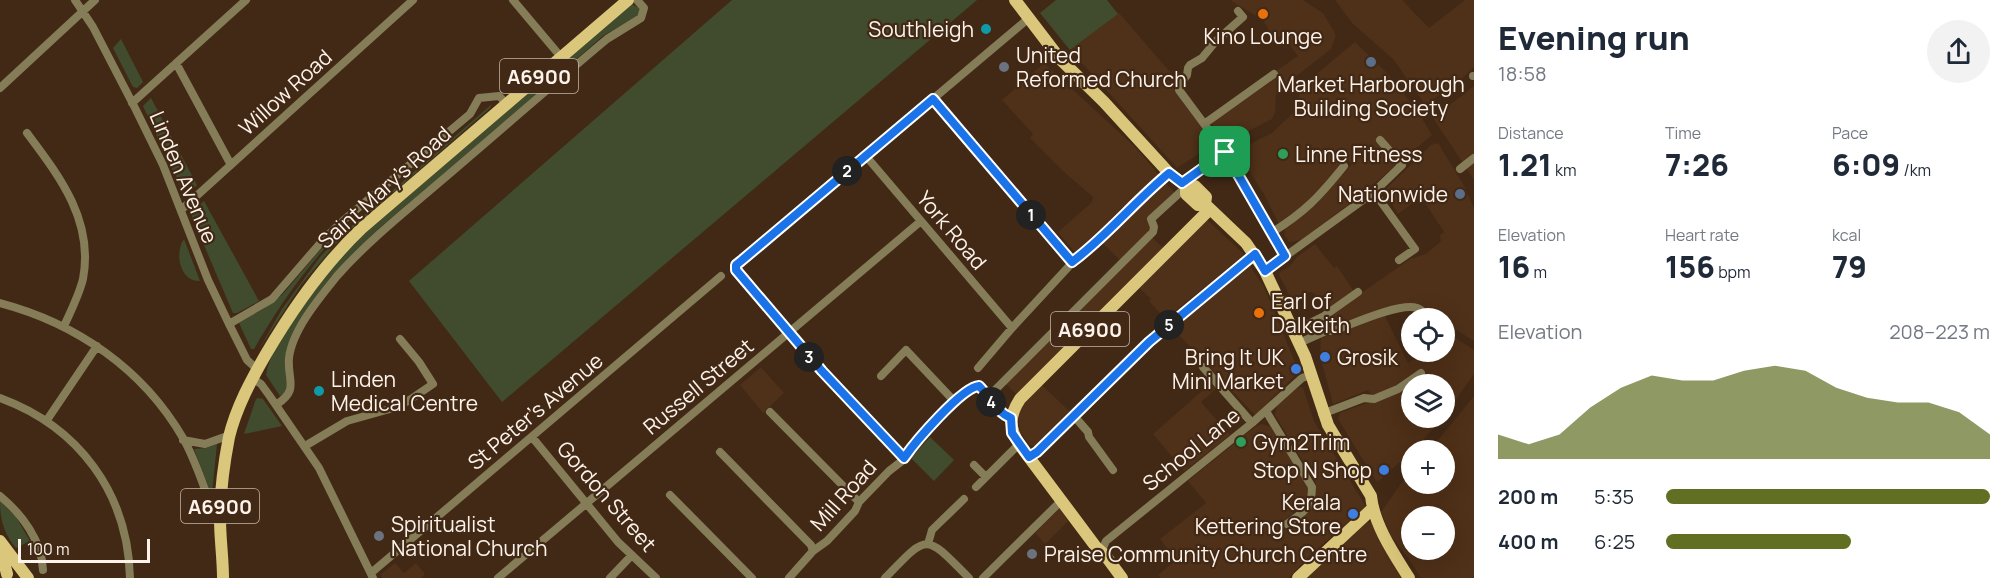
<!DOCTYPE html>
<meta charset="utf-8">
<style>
:root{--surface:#fff;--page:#f2f2f3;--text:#1f2937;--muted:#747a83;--accent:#606f22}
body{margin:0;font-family:Manrope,sans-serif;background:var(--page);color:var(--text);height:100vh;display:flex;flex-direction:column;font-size:22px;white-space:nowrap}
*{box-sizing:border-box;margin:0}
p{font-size:20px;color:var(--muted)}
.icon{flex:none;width:33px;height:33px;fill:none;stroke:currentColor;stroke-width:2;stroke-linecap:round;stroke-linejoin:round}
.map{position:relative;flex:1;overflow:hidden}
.drawer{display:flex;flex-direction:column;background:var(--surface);width:540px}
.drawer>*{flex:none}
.buttons{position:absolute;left:1401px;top:308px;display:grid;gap:12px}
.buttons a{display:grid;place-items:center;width:54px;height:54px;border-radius:50%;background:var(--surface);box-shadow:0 6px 24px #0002;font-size:30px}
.scale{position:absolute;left:18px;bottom:15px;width:132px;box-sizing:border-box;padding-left:6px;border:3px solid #fdf3eb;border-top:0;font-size:16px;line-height:21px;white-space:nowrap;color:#fdf3eb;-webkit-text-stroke:4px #422916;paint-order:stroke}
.pin{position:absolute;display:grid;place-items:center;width:51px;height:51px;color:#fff;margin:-26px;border-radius:12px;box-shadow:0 3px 9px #0006}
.km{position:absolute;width:30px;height:30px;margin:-15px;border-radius:50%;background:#222;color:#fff;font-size:16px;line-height:30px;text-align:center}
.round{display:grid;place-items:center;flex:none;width:63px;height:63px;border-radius:32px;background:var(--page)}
.head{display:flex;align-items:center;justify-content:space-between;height:102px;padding:0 24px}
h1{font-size:33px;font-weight:800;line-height:45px}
.figures{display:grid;grid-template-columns:repeat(3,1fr);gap:9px;height:102px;padding:6px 24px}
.figures div{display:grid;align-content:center}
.figures b{font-size:30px;font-weight:800}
.figures small{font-size:16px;font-weight:400}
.figures p{font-size:16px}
.chart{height:168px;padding:12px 24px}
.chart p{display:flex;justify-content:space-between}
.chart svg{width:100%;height:108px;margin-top:6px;fill:var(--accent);opacity:.7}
ul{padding:0 24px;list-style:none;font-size:20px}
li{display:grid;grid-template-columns:96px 72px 1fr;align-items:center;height:45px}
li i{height:15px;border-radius:8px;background:var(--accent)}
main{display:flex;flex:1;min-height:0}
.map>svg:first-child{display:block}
.built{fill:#4f3018;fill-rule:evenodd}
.green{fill:#404c2d}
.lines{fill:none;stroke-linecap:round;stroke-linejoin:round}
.street{stroke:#857c58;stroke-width:8}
.primary{stroke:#dbc77b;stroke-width:12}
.route-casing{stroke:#fff;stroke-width:12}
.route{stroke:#1a73e8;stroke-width:8}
.food-dot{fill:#e8710a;stroke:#422916;stroke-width:2}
.culture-dot{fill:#0f9aa8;stroke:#422916;stroke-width:2}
.service-dot{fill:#5c6f8a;stroke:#422916;stroke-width:2}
.worship-dot{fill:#6b7280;stroke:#422916;stroke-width:2}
.leisure-dot{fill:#2e9e5b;stroke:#422916;stroke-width:2}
.shop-dot{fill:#3f7fe0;stroke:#422916;stroke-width:2}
.labels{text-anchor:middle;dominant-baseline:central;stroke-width:4.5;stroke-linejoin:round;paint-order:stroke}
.shield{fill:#422916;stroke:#c5b6ab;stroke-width:1.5}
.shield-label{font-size:20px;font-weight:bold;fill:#fdf3eb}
.poi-label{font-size:21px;fill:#fdf3eb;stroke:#422916;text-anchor:start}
.street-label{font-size:21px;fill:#fdf3eb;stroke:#422916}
</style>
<main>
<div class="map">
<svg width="1474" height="578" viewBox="0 0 1474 578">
<rect width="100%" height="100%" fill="#422916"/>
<path class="built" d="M1230,0h73l20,13 13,22 -5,14 -51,40 -4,6 -1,18 -3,6 -45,23 -16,-19 68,-47 -3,-5 22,-15 -16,-21 -7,5 -12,-20z
M1335,0h67l27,28 36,-28h9v67l-16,15 -33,23 -31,-45 -41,-36z
M1119,13l52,60 -5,5 48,66 -37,24 -107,-118z
M1355,42l33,32 30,38 14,23 -76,64 -55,41 -12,2 -5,-8 2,-7 29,-22 37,-41 -6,-6 -5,3 1,4 -23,28 -40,31 -15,-30 -25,-38 1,-7 32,-16 26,-25v-10l5,-13z
M1044,63l92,85 24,28 -82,80 -20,-24 34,-30 1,-5 -30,-26 -33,-33 3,-4 -31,-34z
M1474,86v94l-41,-62z
M1438,143l25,41 11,24v133l-29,-18 -1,-5 -14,-2 -12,-11 -84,23 -20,-35 -7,-1 -14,10 -14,-27 1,-3 9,-5 8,-10 18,-13 19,24 3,-2 20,30 53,-37 16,-5 15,-13 -1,-6 4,-3 -23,-35 -23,17 -14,-23 47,-46z
M1166,183l9,10 -27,25 3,12 -31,30 -18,-17 45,-45z
M1207,220l36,33v3l-78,63 -16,-18 2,-2 -13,-12z
M1151,236l12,12 -146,147 -12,-12z
M1250,266l14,21 35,85 -44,43 -82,-86z
M1385,316l23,47 15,-9 -1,-3h22l1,-20 29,19v24l-29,41 -1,-31h-32v33h31l-29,33h-2l-1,2 -31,28 -4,1 -38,-62 2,-6 35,-13 -7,-10 -35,14 -13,-48 1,-18z
M761,367l23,26 -21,20 -23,-28z
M1212,382l4,7 -15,13 29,33 -46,36 -31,-37z
M1041,384l28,27 -34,35 -6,-1 -9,-14 -2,-16 9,-17z
M1301,387l2,1 11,33 52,86 -57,49 -20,22h-128l-3,-3 18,-15 -16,-21 46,-36 -18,-22 68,-55 6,-2 9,3 38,62 -2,11 -3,5 -21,16 4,5 23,-16 6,-11v-16l-41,-68 2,-9 19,-17z
M1474,396v182h-53l-12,-19 -18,-23 -10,-24 30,-43 1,14h32v-33h-14zM1412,516h32v33h-32z
M1060,508l8,13 -23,23 -10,-11z
M1367,522l5,1 32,55h-97z
M395,563l9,10 12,-10 9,11 -4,4h-39l-1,-4z"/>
<path class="green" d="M732,0h245l-475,402 -93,-121z
M1056,0h51l11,14 -48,36 -30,-37z
M632,4l7,4v7l-3,3 -32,17c-55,48 -110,95 -165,143 -34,29 -72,57 -101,92 -21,25 -49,56 -52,89 -2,13 8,29 -6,37l-14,-21c7,-41 61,-104 90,-134z
M121,39l22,43 -6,6 -4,-1 -20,-39z
M151,98l46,87 -12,11 -42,-90z
M492,104l-2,4 -150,131 -39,46 -43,66 24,-42 38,-52 18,-19z
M204,201l55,100 -22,12h-4l-41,-96v-5z
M331,237l2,2c-31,34 -56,70 -79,110h-3l-12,-26 24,-14 20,-15z
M184,239l16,42c-20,1 -26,-28 -16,-42z
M258,398l5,1 19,27 -38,8 12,-35z
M930,437l24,23 -20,21 -23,-23z
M217,444l-5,49h-1l-17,-44 12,-1z
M0,501l16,16 14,24 -14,7c-12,-14 -16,-28 -16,-47z"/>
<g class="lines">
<path class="street" d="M75,0l18,27 42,81 28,57 45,115 21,44 18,36 10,9
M513,0l48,57
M1238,11l5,6 -27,24 -14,17 -12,7 -2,3 -1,7 -6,8 -2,7 46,62 60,104
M176,63l55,102
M1473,76h1
M0,88l95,-88
M933,99l139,164
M132,103l114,-103
M1204,124l70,-50
M27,133c33,44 67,88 56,146 -4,16 -12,32 -19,47
M865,155l147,173
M1460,169l14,-11
M1182,183l43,-31
M1374,192l41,57 -16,11
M181,210l232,-210
M1271,233c34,-21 48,-36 73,-67
M1265,271l109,-79 28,-27 -22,-25
M0,303c76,20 143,66 183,135 13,23 20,48 30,72l7,6
M229,324l43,-25 51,-59 22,-21 125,-105 9,-16 20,-2 8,8
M1294,331l30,-15 34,-24
M1299,343l27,-12h7c17,-6 67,-29 84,-23 4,1 8,6 11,9
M1203,367l49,56
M978,368l34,-40 60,-65 65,-63 32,-27
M881,376l25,-26 49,52
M252,378l9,6 8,11 50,73 54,110
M988,397l165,-165 1,-5 -3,-8 35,-32
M0,398c79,29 128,95 130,180
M276,405c24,-16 11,-24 13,-47 3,-28 31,-61 48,-82 31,-35 69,-65 104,-95 55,-47 110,-95 166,-142l34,-21 3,-10 -7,-8
M1266,411l46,76c0,22 -9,25 -25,37
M770,412l89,90
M1322,414l42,-16 10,1 24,-10 23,-16
M1074,416l14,16 1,5 24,33
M47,420l50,-74
M532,437l86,105 38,36
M183,440l22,4 25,-9
M305,446l42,-25 43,-12 18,-8 25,-17 -14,-22 -19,-23
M720,452l91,93 2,6
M1029,457l8,-5 112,-110 106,-88
M904,458l-82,-87 -83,-96 -3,-5v-5l293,-247
M974,465l12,12
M976,487l43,-43
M670,495l82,83
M0,496c22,18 42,45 43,74
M928,544l4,-14 32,-31
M1105,554l-2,-6 3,-7 146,-118 50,-45 9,-3
M371,573l350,-297
M498,578l423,-357
M610,578l22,-23
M789,578l24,-27 14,-10 28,-30 4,-9 30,-31 13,-10 10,-14 54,-57 13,-4 17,23 15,9
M885,578c44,-45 39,-45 84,0
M983,578l78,-77"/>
<path class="primary" d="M1015,0l45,59 44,43 65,71 17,13h9l11,11 -1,7
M1186,186v8l12,11 7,-1 41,39 19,28 40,85 23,69 43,71c3,29 23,58 38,82
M0,541l28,37
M0,546l7,28
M223,578c0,-20 -3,-39 -3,-59 0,-26 4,-56 9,-82 7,-29 22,-57 37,-83 27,-46 57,-89 96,-126l266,-228
M1122,578l-17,-23 -9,-8 -77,-103c-10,-16 -10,-28 1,-45l190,-190
M1298,578l74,-69"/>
</g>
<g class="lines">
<defs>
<path id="route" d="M933,99l139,163c35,-26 63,-61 97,-89l13,10 43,-31 60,104 -20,15 -10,-17 -106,88 -112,110 -8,5 -17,-24 -1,-15c-15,-6 -21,-21 -32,-32 -17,1 -64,56 -75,72l-82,-87 -86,-101v-5l5,-4z"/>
</defs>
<use href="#route" class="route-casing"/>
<use href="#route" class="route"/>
</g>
<g class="food-dot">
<circle cx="1263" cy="14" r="6"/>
<circle cx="1259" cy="313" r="6"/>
</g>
<g class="culture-dot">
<circle cx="986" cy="29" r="6"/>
<circle cx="319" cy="391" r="6"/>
</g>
<g class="service-dot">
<circle cx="1371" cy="62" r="6"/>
<circle cx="1460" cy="194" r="6"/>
</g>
<g class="worship-dot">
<circle cx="1004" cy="67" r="6"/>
<circle cx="379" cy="536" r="6"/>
<circle cx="1032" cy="554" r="6"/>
</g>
<g class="leisure-dot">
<circle cx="1283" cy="154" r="6"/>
<circle cx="1241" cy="442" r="6"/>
</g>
<g class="shop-dot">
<circle cx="1325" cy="357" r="6"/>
<circle cx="1296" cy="369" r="6"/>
<circle cx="1384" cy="470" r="6"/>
<circle cx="1353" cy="514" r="6"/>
</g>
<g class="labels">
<g class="shield">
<rect x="500" y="59" width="78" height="34" rx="4.5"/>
<rect x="1051" y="312" width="78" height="34" rx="4.5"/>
<rect x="181" y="489" width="78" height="34" rx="4.5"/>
</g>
<g class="shield-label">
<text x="539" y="76">A6900</text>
<text x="1090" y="329">A6900</text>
<text x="220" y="506">A6900</text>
</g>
<g class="poi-label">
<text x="974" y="29" text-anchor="end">Southleigh</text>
<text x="1263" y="36" text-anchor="middle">Kino Lounge</text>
<text x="1016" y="55">United<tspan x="1016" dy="24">Reformed Church</tspan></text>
<text x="1371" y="84" text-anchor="middle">Market Harborough<tspan x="1371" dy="24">Building Society</tspan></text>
<text x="1295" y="154">Linne Fitness</text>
<text x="1448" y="194" text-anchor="end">Nationwide</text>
<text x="1271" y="301">Earl of<tspan x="1271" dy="24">Dalkeith</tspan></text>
<text x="1284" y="357" text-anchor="end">Bring It UK<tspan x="1284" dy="24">Mini Market</tspan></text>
<text x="1337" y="357">Grosik</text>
<text x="331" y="379">Linden<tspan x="331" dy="24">Medical Centre</tspan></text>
<text x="1253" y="442">Gym2Trim</text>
<text x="1372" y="470" text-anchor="end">Stop N Shop</text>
<text x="1341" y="502" text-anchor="end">Kerala<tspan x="1341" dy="24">Kettering Store</tspan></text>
<text x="391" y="524">Spiritualist<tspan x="391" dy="24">National Church</tspan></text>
<text x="1044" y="554">Praise Community Church Centre</text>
</g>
<g class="street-label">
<text transform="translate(285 92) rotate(-42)">Willow Road</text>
<text transform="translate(184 177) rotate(67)">Linden Avenue</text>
<text transform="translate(384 187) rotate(-42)">Saint Mary's Road</text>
<text transform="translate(952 230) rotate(50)">York Road</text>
<text transform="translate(698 386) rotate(-40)">Russell Street</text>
<text transform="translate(535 411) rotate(-40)">St Peter's Avenue</text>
<text transform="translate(1191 449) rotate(-39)">School Lane</text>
<text transform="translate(843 495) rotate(-48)">Mill Road</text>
<text transform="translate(607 496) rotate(49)">Gordon Street</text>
</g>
</g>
</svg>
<div class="buttons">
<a><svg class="icon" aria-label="locate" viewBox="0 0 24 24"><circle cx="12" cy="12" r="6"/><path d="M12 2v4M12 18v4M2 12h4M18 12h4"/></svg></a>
<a><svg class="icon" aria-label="layers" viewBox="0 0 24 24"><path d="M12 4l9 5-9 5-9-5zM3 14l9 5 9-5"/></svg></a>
<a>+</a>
<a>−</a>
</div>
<div class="scale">100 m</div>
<div class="pin" style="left:1225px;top:152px;background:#1e9e55"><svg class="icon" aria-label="arrive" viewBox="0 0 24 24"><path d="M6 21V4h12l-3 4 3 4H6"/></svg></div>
<b class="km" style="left:1031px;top:215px">1</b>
<b class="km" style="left:847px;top:171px">2</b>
<b class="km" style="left:809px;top:357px">3</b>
<b class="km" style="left:991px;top:402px">4</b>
<b class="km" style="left:1169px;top:325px">5</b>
</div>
<section class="drawer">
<div class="head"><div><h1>Evening run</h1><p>18:58</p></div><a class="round"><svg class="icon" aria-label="share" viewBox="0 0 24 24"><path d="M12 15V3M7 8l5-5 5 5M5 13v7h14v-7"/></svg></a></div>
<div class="figures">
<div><p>Distance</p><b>1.21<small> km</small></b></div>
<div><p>Time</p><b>7:26</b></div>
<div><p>Pace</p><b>6:09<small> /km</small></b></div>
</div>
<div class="figures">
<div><p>Elevation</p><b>16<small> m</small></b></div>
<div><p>Heart rate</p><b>156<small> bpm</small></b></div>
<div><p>kcal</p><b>79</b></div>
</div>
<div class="chart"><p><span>Elevation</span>208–223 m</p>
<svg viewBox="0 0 160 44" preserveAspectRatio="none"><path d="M0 44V34L10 38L20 34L30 23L40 15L50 10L60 12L70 12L80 8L90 6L100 8L110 15L120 19L130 21L140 21L150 25L160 34V44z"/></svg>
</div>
<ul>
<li><b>200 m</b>5:35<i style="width:100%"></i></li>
<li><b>400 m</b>6:25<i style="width:57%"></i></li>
</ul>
</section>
</main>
